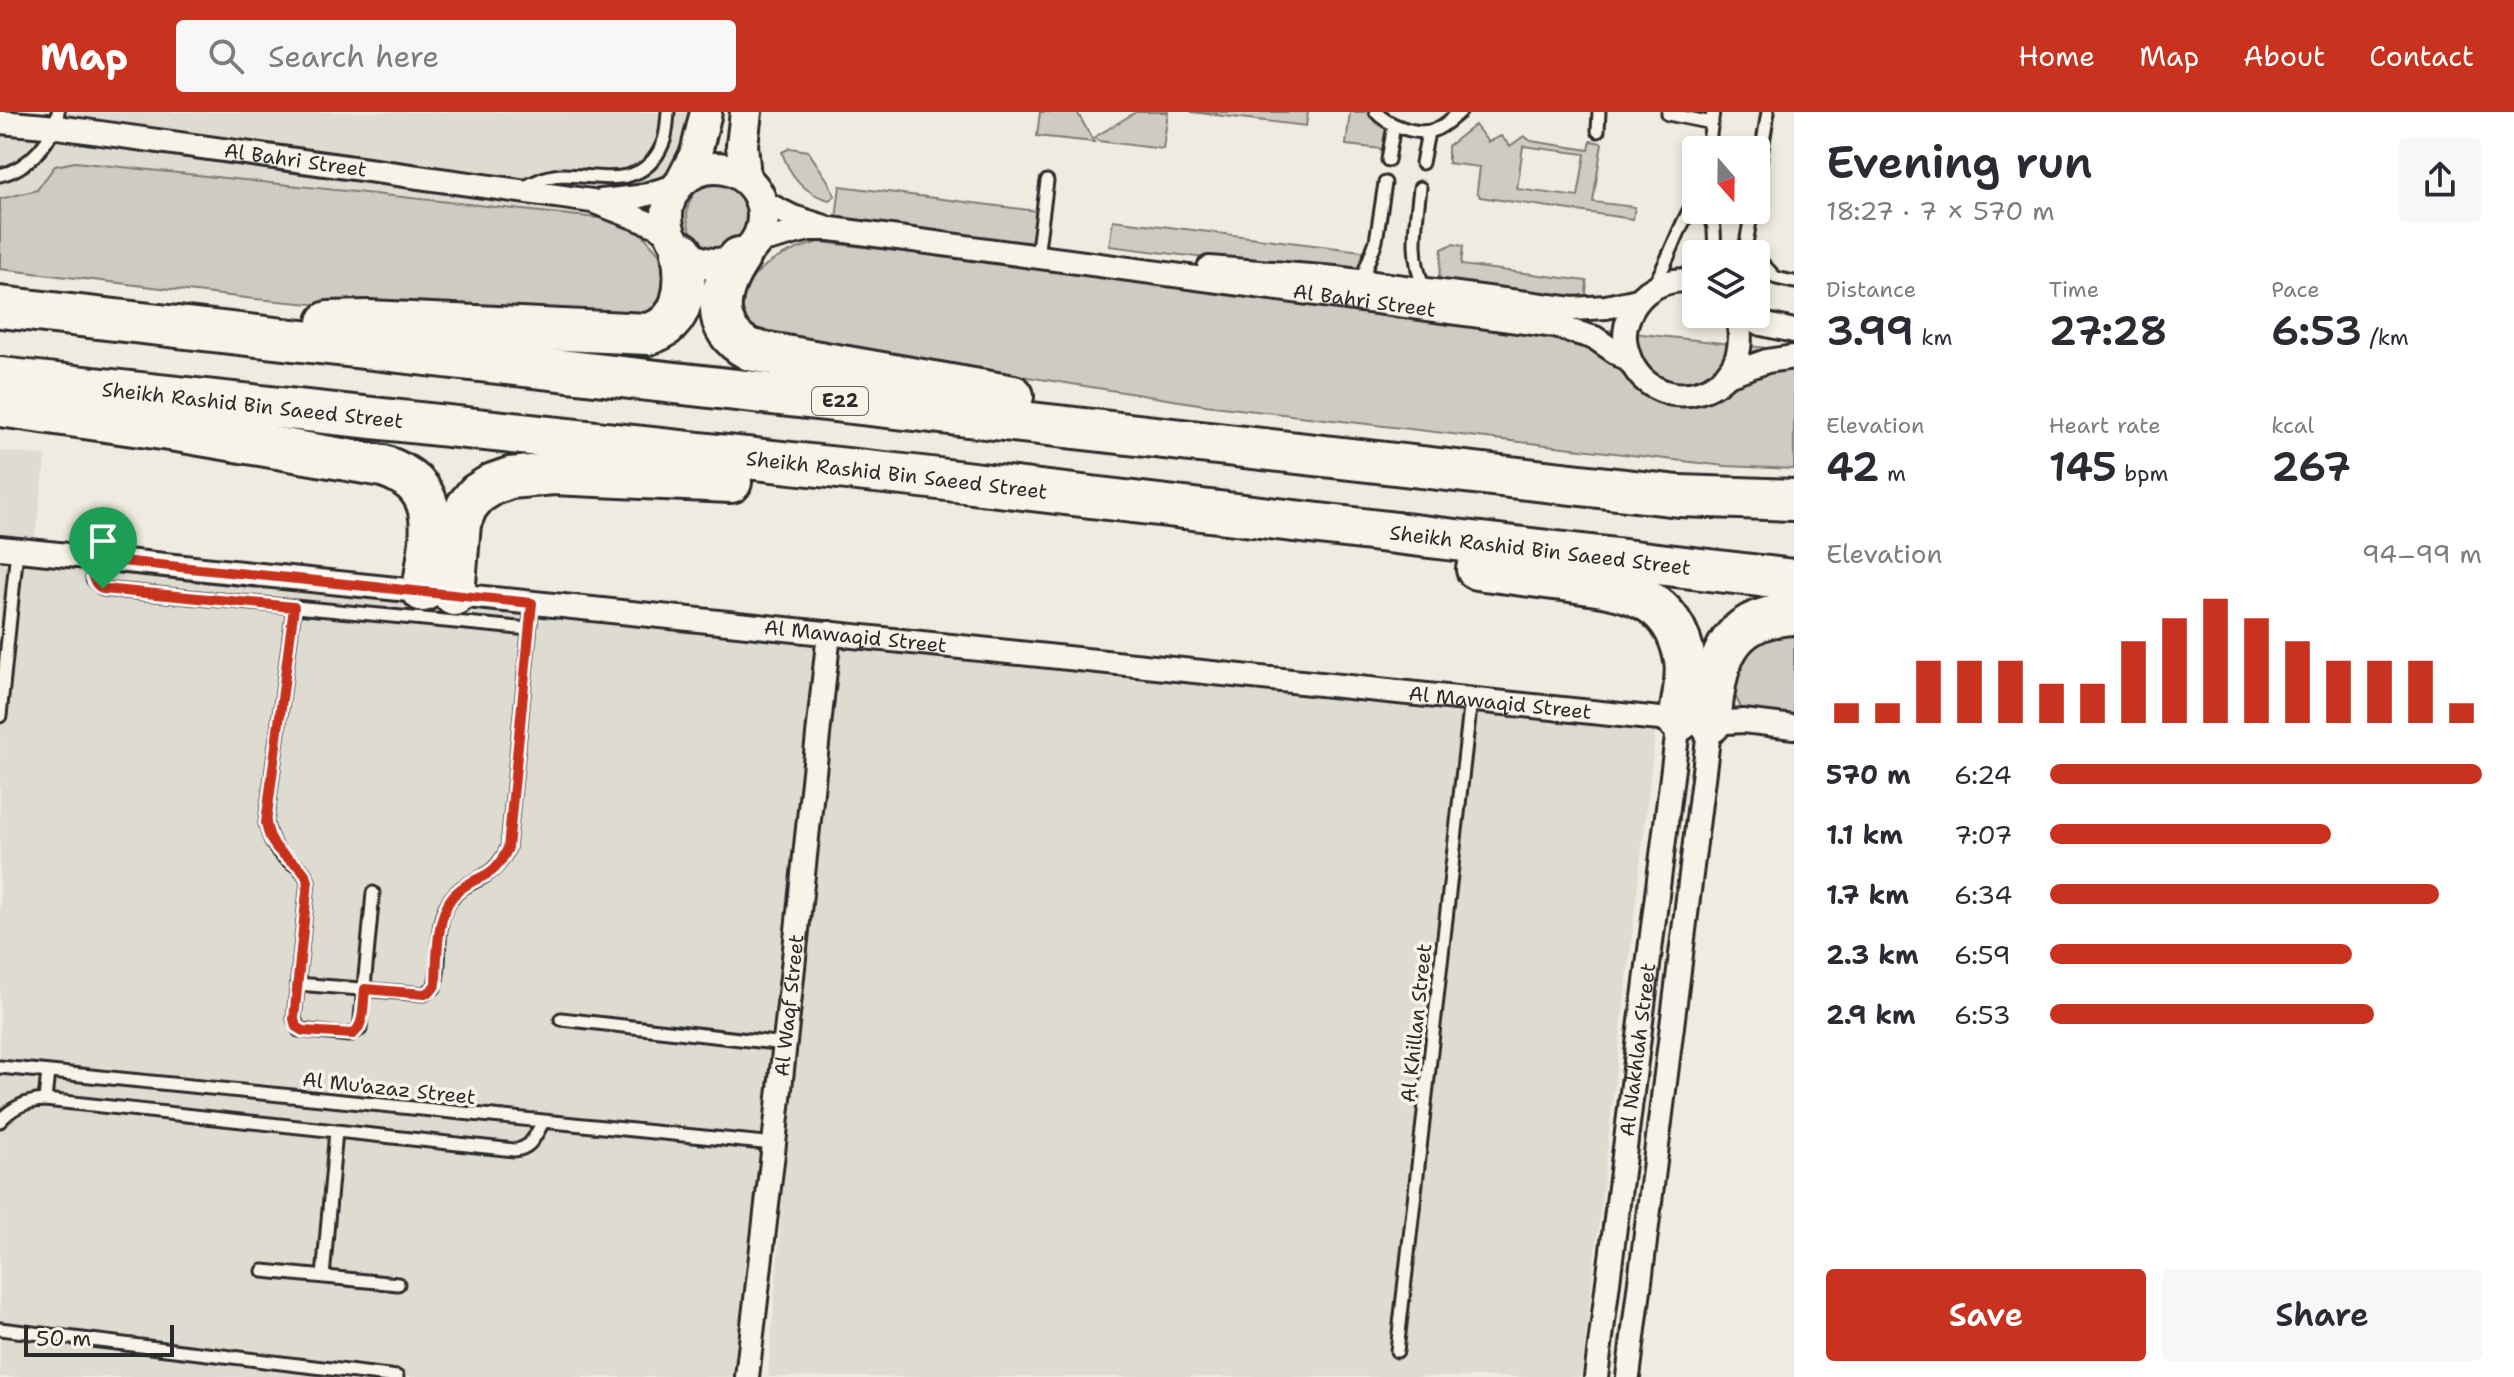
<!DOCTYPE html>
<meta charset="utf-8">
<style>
:root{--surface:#fff;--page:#f7f7f7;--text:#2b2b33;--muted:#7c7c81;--accent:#c8321e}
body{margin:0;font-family:"Shantell Sans",sans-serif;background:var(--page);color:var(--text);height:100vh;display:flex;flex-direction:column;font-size:30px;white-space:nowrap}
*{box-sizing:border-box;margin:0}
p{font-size:26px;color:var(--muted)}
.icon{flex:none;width:44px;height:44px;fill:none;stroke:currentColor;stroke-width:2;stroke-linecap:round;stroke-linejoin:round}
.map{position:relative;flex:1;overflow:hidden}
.panel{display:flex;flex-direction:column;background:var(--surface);width:720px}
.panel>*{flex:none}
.needle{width:52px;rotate:160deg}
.fabs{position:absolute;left:1682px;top:24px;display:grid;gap:16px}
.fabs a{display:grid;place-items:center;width:88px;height:88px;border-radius:8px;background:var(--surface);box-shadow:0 4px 12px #0003;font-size:40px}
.scale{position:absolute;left:24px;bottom:20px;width:150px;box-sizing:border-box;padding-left:8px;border:4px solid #2b2b2b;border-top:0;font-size:22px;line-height:28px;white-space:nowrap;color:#2b2b2b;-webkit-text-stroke:6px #f7f3e8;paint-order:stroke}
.pin{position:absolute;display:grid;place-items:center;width:68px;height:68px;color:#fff;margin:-82px -34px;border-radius:50% 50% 50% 0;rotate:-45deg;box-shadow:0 0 8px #0007}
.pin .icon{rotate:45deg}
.round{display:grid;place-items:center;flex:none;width:84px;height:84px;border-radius:8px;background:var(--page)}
.overview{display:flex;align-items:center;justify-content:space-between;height:136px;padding:0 32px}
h1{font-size:44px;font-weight:600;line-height:60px}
.figures{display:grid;grid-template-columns:repeat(3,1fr);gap:12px;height:136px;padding:8px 32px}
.figures div{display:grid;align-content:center}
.figures b{font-size:40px;font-weight:600}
.figures small{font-size:22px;font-weight:400}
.figures p{font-size:22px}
.chart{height:224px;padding:16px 32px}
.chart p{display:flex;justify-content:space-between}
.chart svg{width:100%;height:144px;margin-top:8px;stroke:var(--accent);stroke-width:6}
.button{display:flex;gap:16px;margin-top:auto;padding:16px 32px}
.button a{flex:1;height:92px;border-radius:8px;background:var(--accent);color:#fff;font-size:32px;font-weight:600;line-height:92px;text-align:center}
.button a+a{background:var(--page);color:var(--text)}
ul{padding:0 32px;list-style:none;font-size:26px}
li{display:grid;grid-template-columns:128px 96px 1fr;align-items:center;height:60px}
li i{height:20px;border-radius:10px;background:var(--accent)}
header{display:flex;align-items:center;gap:48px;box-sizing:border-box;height:112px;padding:0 40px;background:var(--accent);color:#fff}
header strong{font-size:38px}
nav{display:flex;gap:44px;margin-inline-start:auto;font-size:28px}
.search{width:560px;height:72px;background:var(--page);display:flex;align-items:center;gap:20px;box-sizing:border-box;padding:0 28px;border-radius:8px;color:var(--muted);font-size:30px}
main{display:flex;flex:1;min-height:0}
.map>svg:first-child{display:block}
.built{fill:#dedbd1}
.green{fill:#cfcbc2;stroke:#7d7b76;stroke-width:2;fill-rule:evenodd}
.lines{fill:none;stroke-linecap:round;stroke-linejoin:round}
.lane-casing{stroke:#2b2b2b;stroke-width:17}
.street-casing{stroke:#2b2b2b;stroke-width:28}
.secondary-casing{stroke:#2b2b2b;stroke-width:36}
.highway-casing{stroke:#2b2b2b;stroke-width:46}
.lane{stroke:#f7f3e8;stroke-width:11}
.street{stroke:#f7f3e8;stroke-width:22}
.secondary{stroke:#f7f3e8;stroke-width:30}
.highway{stroke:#f7f3e8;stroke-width:40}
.route-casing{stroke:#fff;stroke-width:16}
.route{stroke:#c8321e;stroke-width:10}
.labels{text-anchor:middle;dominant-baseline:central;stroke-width:7;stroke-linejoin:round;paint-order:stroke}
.shield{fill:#f7f3e8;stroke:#686764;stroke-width:2}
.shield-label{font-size:18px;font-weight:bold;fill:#2b2b2b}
.street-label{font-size:20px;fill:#2b2b2b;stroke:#f7f3e8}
</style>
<header>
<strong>Map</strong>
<div class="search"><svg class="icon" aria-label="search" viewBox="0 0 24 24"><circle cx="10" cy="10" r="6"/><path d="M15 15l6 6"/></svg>Search here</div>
<nav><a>Home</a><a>Map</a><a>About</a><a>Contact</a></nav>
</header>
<main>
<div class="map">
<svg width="1794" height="1265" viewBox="0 0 1794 1265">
<rect width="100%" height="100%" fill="#efebe0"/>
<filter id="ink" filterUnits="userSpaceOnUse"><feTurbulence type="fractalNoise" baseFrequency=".0125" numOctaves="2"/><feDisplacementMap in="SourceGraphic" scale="16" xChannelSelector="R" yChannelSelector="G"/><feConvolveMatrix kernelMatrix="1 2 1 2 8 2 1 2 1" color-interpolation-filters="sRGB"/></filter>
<g filter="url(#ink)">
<path class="built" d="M0,0h694l-1,16 -59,119 -634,-24z
M0,339l46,5 -13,95 1624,167 -76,659h-813l57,-695 -51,462 -12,233h-762z"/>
<path class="green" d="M1040,0h37l17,30 -57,-6z
M1136,0h32l-5,37 -65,-8 -3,-4z
M1191,0h117l-2,14z
M1350,0h22l21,25 -2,13 -45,-5z
M1475,13l13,17 13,-6 9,10 14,-10 7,5 58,9 2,-9 11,2 -9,59 42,5 -2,12 -153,-22 -3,-6 3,-24 -32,-4v-17zM1523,34l62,8 -7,43 -61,-8z
M790,36l18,3 20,30 7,15 -6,4c-24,-6 -40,-25 -47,-48z
M75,50l532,57 32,11 25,29 13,28 -32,34 -242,-9 -148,-13 -255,-30v-70l37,-9 18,-24z
M687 103a35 35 0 1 1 70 0a35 35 0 1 1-70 0Z
M840,74l197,25 7,9 -2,17 -10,8 -196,-26z
M1113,108l257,32 -14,25 -247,-31z
M819,130l975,109v118l-69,-3 -520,-61 -423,-67 -32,-13 -8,-9c0,-6 -1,-14 1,-20 10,-32 47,-46 76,-54z
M1453,132l10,2 -2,19 126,16 -2,22 -139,-16 -7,-10 3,-28z
M1794,513v91l-44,-2 -9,-6 -7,-15 -1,-18 17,-30z"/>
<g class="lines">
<defs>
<path id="lane" d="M1376,0c11,13 42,24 58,18 10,-3 18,-12 26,-18
M1668,0v2l44,9
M1598,19l1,-19
M1708,38l5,-38
M1388,48l6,-35
M1422,51l6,-31
M0,63c28,-6 55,-36 58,-63
M1756,73l12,-73
M1420,76c-4,35 -11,68 5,102
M522,77c13,-8 27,-14 42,-14 37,1 80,15 99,-32 4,-9 4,-21 5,-31
M1710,98l4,19 1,25
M1751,142l-5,-10 6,-34
M1037,144l10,-75
M1756,145l20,21 18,4
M1361,169l15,-40 9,-58
M1654,172c17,-27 24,-58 42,-85
M92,446l1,21 10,10 426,40
M294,495l-28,216c3,14 8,26 19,35 10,8 18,9 23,23l-14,138 5,11 50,5 11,-6 13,-136
M0,604l17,-166
M297,872l127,10 10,-6c9,-26 -1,-62 15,-86 17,-27 42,-16 59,-54l24,-245
M561,907l224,25
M0,955l774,77
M45,988l3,-28
M0,1009c12,-14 26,-20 45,-21l469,50c17,-1 21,-14 29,-28
M263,1159l135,13
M323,1165l13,-146
M0,1217l397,48
M1397,1239l74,-652"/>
<g id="street">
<path id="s1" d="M0,10l57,5 535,74 65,25 14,11"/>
<path d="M601,89l37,-4 38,-11"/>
<path d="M761,89l32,16 29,9"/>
<path id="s2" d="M755,131l54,-14h22l724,97 40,12 35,24"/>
<path d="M1209,156l126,10 238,31 33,-2 32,-7"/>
<path d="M1696,169c-23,-3 -46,3 -60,23 -9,13 -14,30 -9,46 20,76 135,48 109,-36"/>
<path d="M1738,202l24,10 32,7"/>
<path d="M1727,263l40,-14 27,-4"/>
<path id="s3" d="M0,436l1679,173 31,2 33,-2 51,6"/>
<path id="s4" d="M747,1265l27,-233 55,-511"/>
<path id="s5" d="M1596,1265l83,-656"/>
<path d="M1628,1265l82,-654"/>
</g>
<path id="secondary" d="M667 104a48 48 0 1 1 96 0a48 48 0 1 1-96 0Z
M745,65l-3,-32 4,-33
M682,68l14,-27 10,-41"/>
<g id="highway">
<path d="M739,146c-22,33 -30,70 11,92l263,46"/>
<path d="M0,195l1679,189 115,4"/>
<path d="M328,210l40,-1 280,13c37,-9 40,-50 34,-82"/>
<path id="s6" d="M0,266l913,98 881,104"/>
<path d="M0,294l183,26 200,34c65,21 47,72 40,125"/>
<path d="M1477,457c28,4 57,7 86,11 56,8 110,11 122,80 3,19 -3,41 -6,61"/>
<path d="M454,483l6,-72 7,-17 10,-12 16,-10 17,-6 43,-4 178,8"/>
<path d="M1710,611c6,-58 12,-106 84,-109"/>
</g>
</defs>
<use href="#lane" class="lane-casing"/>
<use href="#street" class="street-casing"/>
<use href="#secondary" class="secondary-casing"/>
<use href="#highway" class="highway-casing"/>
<use href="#lane" class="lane"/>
<use href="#street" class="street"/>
<use href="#secondary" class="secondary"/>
<use href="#highway" class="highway"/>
</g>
</g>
<g class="lines" filter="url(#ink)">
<defs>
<path id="route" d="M92,446l440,45 -24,245c-16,35 -30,24 -52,45 -20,18 -19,65 -20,91l-5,7 -7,3 -59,-5c-2,15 0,36 -12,45l-50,-3 -7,-4 -2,-8 14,-138c-8,-25 -35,-19 -42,-58l28,-216 -191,-18c-13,-7 -11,-18 -11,-31z"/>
</defs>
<use href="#route" class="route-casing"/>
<use href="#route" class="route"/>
</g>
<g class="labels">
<rect class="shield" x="812" y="275" width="56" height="28" rx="6"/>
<g class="shield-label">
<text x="840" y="289">E22</text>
</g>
<g class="street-label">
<text stroke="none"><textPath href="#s1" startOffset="298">Al Bahri Street</textPath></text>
<text stroke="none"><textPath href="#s2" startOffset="616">Al Bahri Street</textPath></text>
<text stroke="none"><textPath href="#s6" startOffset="254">Sheikh Rashid Bin Saeed Street</textPath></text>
<text stroke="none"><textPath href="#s6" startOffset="902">Sheikh Rashid Bin Saeed Street</textPath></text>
<text stroke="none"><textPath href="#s6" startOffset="1550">Sheikh Rashid Bin Saeed Street</textPath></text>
<text stroke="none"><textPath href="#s3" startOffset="860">Al Mawaqid Street</textPath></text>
<text stroke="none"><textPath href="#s3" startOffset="1508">Al Mawaqid Street</textPath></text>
<text stroke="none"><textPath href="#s4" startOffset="374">Al Waqf Street</textPath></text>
<text transform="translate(1416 911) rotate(-84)">Al Khillan Street</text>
<text stroke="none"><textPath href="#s5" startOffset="330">Al Nakhlah Street</textPath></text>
<text transform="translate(389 976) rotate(6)">Al Mu'azaz Street</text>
</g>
</g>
</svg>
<div class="fabs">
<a><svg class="needle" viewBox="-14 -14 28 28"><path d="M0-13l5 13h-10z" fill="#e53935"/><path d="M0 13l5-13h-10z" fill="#7c7c81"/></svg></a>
<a><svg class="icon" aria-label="layers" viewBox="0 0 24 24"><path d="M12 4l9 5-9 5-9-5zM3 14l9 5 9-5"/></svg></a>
</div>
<div class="scale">50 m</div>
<div class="pin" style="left:103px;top:477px;background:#1e9e55"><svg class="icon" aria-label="arrive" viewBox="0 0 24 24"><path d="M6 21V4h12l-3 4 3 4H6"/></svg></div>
</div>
<section class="panel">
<div class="overview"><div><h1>Evening run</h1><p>18:27 · 7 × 570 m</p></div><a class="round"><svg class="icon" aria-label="share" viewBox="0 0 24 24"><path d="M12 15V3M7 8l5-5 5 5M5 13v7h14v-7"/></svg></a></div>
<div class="figures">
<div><p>Distance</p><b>3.99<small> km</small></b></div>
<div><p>Time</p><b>27:28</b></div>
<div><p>Pace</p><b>6:53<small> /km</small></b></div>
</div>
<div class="figures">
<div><p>Elevation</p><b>42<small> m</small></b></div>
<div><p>Heart rate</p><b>145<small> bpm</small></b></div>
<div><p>kcal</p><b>267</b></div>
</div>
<div class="chart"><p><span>Elevation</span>94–99 m</p>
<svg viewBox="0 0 160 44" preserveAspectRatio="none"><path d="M5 44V38M15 44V38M25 44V25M35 44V25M45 44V25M55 44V32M65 44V32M75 44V19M85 44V12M95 44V6M105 44V12M115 44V19M125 44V25M135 44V25M145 44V25M155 44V38"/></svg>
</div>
<ul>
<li><b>570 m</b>6:24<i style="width:100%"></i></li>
<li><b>1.1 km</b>7:07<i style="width:65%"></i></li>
<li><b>1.7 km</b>6:34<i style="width:90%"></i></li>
<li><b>2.3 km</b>6:59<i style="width:70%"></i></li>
<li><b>2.9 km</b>6:53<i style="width:75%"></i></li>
</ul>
<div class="button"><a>Save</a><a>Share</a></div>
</section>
</main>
